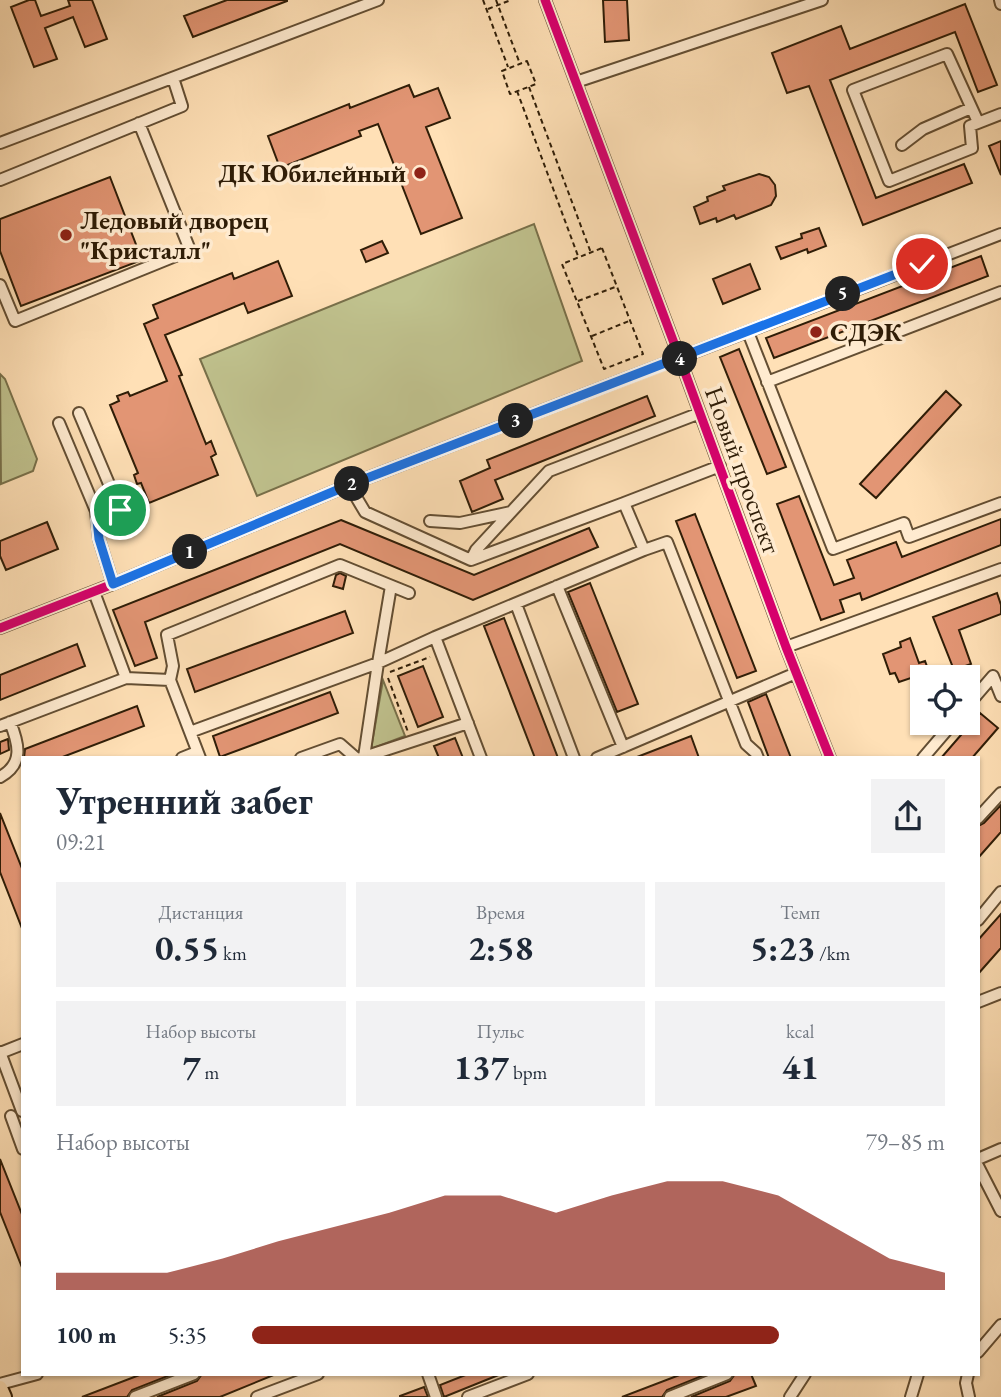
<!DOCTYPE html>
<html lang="ru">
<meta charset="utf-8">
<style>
:root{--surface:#fff;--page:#f2f2f3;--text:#1f2937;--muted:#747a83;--accent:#8f2418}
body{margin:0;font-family:"EB Garamond",serif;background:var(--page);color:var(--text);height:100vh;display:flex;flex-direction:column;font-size:26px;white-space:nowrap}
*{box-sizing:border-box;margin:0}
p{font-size:23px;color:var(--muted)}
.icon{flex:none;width:38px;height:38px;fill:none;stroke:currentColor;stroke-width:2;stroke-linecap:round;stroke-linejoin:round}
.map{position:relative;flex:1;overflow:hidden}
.drawer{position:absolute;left:21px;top:756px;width:959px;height:620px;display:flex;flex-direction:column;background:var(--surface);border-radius:0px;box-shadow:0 2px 5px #0004}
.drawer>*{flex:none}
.controls{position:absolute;left:910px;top:665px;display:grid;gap:14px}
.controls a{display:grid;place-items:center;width:70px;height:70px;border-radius:0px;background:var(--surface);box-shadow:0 2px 5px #0004;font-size:35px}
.pin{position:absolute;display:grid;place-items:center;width:60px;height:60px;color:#fff;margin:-30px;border:4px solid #fff;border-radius:50%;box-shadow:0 2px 7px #0007}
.km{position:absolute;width:35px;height:35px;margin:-18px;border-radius:50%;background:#222;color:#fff;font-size:19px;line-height:35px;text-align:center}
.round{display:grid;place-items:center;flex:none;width:74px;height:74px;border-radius:0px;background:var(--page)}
.headline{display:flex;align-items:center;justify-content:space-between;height:119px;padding:0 35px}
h1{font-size:38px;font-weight:700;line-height:52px}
.stats{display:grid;grid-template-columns:repeat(3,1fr);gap:10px;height:119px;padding:7px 35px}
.stats div{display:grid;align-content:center;border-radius:0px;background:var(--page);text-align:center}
.stats b{font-size:35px;font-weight:700}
.stats small{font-size:19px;font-weight:400}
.stats p{font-size:19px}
.chart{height:196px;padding:14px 35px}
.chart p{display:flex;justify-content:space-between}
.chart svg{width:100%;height:126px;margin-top:7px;fill:var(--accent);opacity:.7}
ul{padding:0 35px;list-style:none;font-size:23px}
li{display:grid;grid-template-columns:112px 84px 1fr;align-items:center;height:52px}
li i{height:18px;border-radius:9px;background:var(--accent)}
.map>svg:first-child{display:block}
.green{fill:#c0c28e;stroke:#78704a;stroke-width:2}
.building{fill:#e29574;stroke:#2f1d07;stroke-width:2}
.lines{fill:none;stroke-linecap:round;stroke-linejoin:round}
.minor-casing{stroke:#634e33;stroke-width:14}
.major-casing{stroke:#2f1d07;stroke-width:18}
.path{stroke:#2f1d07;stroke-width:2;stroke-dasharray:5 3.5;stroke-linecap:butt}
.minor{stroke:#ffebd0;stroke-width:10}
.major{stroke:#ffe0b6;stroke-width:14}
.cycleway-casing{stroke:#ffebd0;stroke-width:13}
.cycleway{stroke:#d6006c;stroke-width:9}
.route-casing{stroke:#fff;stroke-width:14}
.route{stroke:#1a73e8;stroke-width:9}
.poi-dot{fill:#8f2418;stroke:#ffebd0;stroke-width:2.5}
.labels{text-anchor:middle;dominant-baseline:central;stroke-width:7;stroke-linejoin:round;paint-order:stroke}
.poi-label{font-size:26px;font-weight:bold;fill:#2f1d07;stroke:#ffebd0;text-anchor:start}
.street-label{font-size:26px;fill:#2f1d07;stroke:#ffebd0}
</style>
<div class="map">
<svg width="1001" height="1397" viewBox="0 0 1001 1397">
<rect width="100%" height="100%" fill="#ffe0b6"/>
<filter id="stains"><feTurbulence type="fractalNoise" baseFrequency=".00286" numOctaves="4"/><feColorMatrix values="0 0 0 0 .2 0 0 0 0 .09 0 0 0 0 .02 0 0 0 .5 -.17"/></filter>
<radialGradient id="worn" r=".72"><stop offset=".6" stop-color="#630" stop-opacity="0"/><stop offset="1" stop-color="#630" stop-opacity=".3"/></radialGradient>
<path class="green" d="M534,224l48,137 -325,135 -57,-137z
M0,374l5,5 32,80 -4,12 -32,13z
M383,680l22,56 -34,13z"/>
<path class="building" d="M29,0h6l6,16 29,-10 -2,-6h24l15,39 -22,8 -12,-30 -28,11 12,31 -23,8 -23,-60z
M227,0h60v1l-94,36 -9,-21z
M603,0h24l2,40 -24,2z
M965,4l32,81 -19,7 -23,-60 -125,48 46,118 88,-34 8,19 -109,42 -54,-139 -22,7 -15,-40 69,-27 9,23z
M409,85l5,12 24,-9 12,30 -24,9 36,91 -41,16 -43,-110 -19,7 2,5 -81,32 -12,-32 81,-32 1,4z
M1001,141v34l-12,-29z
M759,174l10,3 6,8 1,11 -5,9 -35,14 -2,-4 -17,7 -1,-4 -16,6 -6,-17 14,-6 -1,-4 18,-7 -2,-4z
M110,177l32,83 -121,46 -21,-55v-32z
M819,228l7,18 -18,7 -1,-4 -26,10 -5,-12 26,-9 -1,-4z
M382,241l6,12 -22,9 -5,-12z
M981,256l7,20 -214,82 -8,-20z
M278,261l14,35 -44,17 -4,-10 -79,32 17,40 -3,1 27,68 5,-3 5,13 -5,3 7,18 -69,28 -8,-20 -4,1 -3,-9 4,-2 -28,-68 9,-4 -2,-5 11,-4 2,4 37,-15 -23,-57 14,-6 -5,-13 79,-32 2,6z
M750,264l10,25 -37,15 -10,-25z
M739,349l47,118 -19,7 -47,-117z
M946,391l15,14 -85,93 -16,-14z
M647,396l8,20 -160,64 8,19 -31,13 -12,-31 30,-13 -3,-8z
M799,496l35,89 20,-7 -7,-18 49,-18 6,15 99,-38v26l-139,55 -2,-7 -20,7 4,12 -23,8 -44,-116z
M695,514l61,157 -19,7 -61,-157z
M341,520l133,55 115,-47 9,19 -125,53 -133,-56 -195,78 12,36 -22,8 -22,-56z
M47,522l11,27 -52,21 -6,-14v-15z
M340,573l6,3 -3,13 -10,-3 3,-11z
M590,583l48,121 -21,8 -49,-120z
M997,593l4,12v9l-42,16 12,34 -17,6 -21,-53z
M345,611l8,22 -158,59 -8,-23z
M504,618l54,140h-23l-51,-132z
M910,638l9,25 6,-2 4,11 -30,10 -4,-9 -5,1 -7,-20 18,-7 -1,-5z
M77,644l8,22 -85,34v-25z
M423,666l20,51 -25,10 -20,-51z
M330,692l8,21 -118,44 -7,-21z
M766,694l25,64h-22l-21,-56z
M137,706l7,20 -84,32h-36l1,-9z
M980,713l18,15 -26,30h-31z
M691,736l8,22h-62v-1z
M455,738l8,20h-24l-5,-12z
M8,739l1,11 -9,4v-12z
M1001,805v27l-23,26v-32l6,-3z
M0,813l23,58v60l-23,-59z
M1001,914v34l-23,26v-34z
M0,1159l23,58v53l-23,-58z
M142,1374h31l-41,16 -5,7h-45z
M202,1374h74l-56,23h-63l40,-16z
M468,1374h33l-57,23 -4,-12z
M682,1374h25l-40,16 -5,7h-40z
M735,1374h16l5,12 -30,11h-35l39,-16z
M424,1387l4,10h-28v-1z"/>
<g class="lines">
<defs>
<path id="minor" d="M545,0l135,359 106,288 44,111
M1000,0l1,4
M576,82l246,-82
M978,122l-31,-68 -94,36 36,91 83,-33 -2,-22 31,-12
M0,143l378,-143
M902,145l21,-16 48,-21
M0,180l182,-74 -9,-28
M0,285l15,36 175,-71 -51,-127
M748,332l85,217 71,-26 5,14 92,-34
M767,382l234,-90
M79,413l41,97 -23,10
M59,423l37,88 3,28 14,45
M349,485l16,27 106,48
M624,503l-153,57 5,-10 73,-79 151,-58
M430,521l30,2 51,-11
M644,550l23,-8 79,202 10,9 2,5
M557,586l66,161
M94,592l32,86 44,2 30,78
M516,604l58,154
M0,628l113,-44 236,-99 652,-251
M786,647l215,-78
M170,680l3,-14 -6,-31 173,-70 69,28
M968,705l25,-29 8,20
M0,726l126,-48
M190,732l188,-69 13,-77
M364,757l14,-94 57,-26
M182,758l15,-6
M301,758l39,-14 16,14
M361,758l107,-35
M481,758l-46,-121 209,-87 -20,-47 96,-37
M597,758l199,-85
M923,758l30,-35
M0,777c24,-13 19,-33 10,-55
M978,818l23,-25
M978,920l23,-28
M978,1002l23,-9
M0,1052l22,59
M0,1053l23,-9
M11,1116l12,33
M978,1159l23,-10
M978,1166l23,45
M978,1352l23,-27
M428,1374l8,23
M968,1374l-2,9 3,14
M0,1384l37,-10
M135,1397l59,-23
M257,1397l61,-23
M468,1397l60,-23
M670,1397l57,-23
M790,1397l15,-23
M911,1397l7,-23"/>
<path id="major" d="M0,1388l4,9"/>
</defs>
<use href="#minor" class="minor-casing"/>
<use href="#major" class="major-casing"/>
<path class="path" d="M483,0l25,67
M496,0l24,64
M488,9l23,-9
M527,61l9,23 -26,10 -8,-23z
M529,87l62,166
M517,91l61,165
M602,248l41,106 -39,15 -42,-105z
M578,301l37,-14
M592,336l37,-15
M390,672l40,-15
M388,678l20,54"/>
<use href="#minor" class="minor"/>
<use href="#major" class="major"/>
<defs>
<path id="cycleway" d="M545,0l135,359 106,288 44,111
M0,628l113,-44 236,-99 331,-126"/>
</defs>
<use href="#cycleway" class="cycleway-casing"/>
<use href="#cycleway" class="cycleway"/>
</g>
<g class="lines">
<defs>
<path id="route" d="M120,510l-23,10 2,19 14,45 236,-99 573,-221"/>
</defs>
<use href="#route" class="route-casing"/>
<use href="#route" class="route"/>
</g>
<g class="poi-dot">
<circle cx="420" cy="173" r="7"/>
<circle cx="66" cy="235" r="7"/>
<circle cx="816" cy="332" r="7"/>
</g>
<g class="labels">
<g class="poi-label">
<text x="406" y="173" text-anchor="end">ДК Юбилейный</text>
<text x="80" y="220">Ледовый дворец<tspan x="80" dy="30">"Кристалл"</tspan></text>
<text x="830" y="332">СДЭК</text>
</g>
<g class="street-label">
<text transform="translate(743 470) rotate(70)">Новый проспект</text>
</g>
</g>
<rect width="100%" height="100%" filter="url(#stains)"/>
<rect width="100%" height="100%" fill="url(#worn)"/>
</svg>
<div class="controls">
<a><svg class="icon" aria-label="locate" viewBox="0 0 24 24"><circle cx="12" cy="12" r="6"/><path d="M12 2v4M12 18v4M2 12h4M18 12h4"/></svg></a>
</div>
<div class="pin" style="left:120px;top:510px;background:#1e9e55"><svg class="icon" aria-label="arrive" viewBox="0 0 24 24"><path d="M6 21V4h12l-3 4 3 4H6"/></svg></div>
<div class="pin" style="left:922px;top:264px;background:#d93025"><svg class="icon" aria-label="check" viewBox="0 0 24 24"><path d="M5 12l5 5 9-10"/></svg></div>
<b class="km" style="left:190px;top:552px">1</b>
<b class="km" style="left:352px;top:484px">2</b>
<b class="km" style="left:516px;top:421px">3</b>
<b class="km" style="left:680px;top:359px">4</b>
<b class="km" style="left:843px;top:294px">5</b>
<section class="drawer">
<div class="headline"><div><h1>Утренний забег</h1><p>09:21</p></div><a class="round"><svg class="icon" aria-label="share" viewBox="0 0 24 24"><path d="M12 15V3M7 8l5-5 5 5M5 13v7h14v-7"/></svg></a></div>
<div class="stats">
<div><p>Дистанция</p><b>0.55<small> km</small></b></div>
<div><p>Время</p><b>2:58</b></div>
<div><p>Темп</p><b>5:23<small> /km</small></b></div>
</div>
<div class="stats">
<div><p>Набор высоты</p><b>7<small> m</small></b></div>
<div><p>Пульс</p><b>137<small> bpm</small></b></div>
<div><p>kcal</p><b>41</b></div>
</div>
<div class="chart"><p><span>Набор высоты</span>79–85 m</p>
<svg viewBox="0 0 160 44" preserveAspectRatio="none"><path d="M0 44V38L10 38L20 38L30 33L40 27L50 22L60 17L70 11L80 11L90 17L100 11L110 6L120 6L130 11L140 22L150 33L160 38V44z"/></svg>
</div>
<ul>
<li><b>100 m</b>5:35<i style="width:76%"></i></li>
</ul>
</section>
</div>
